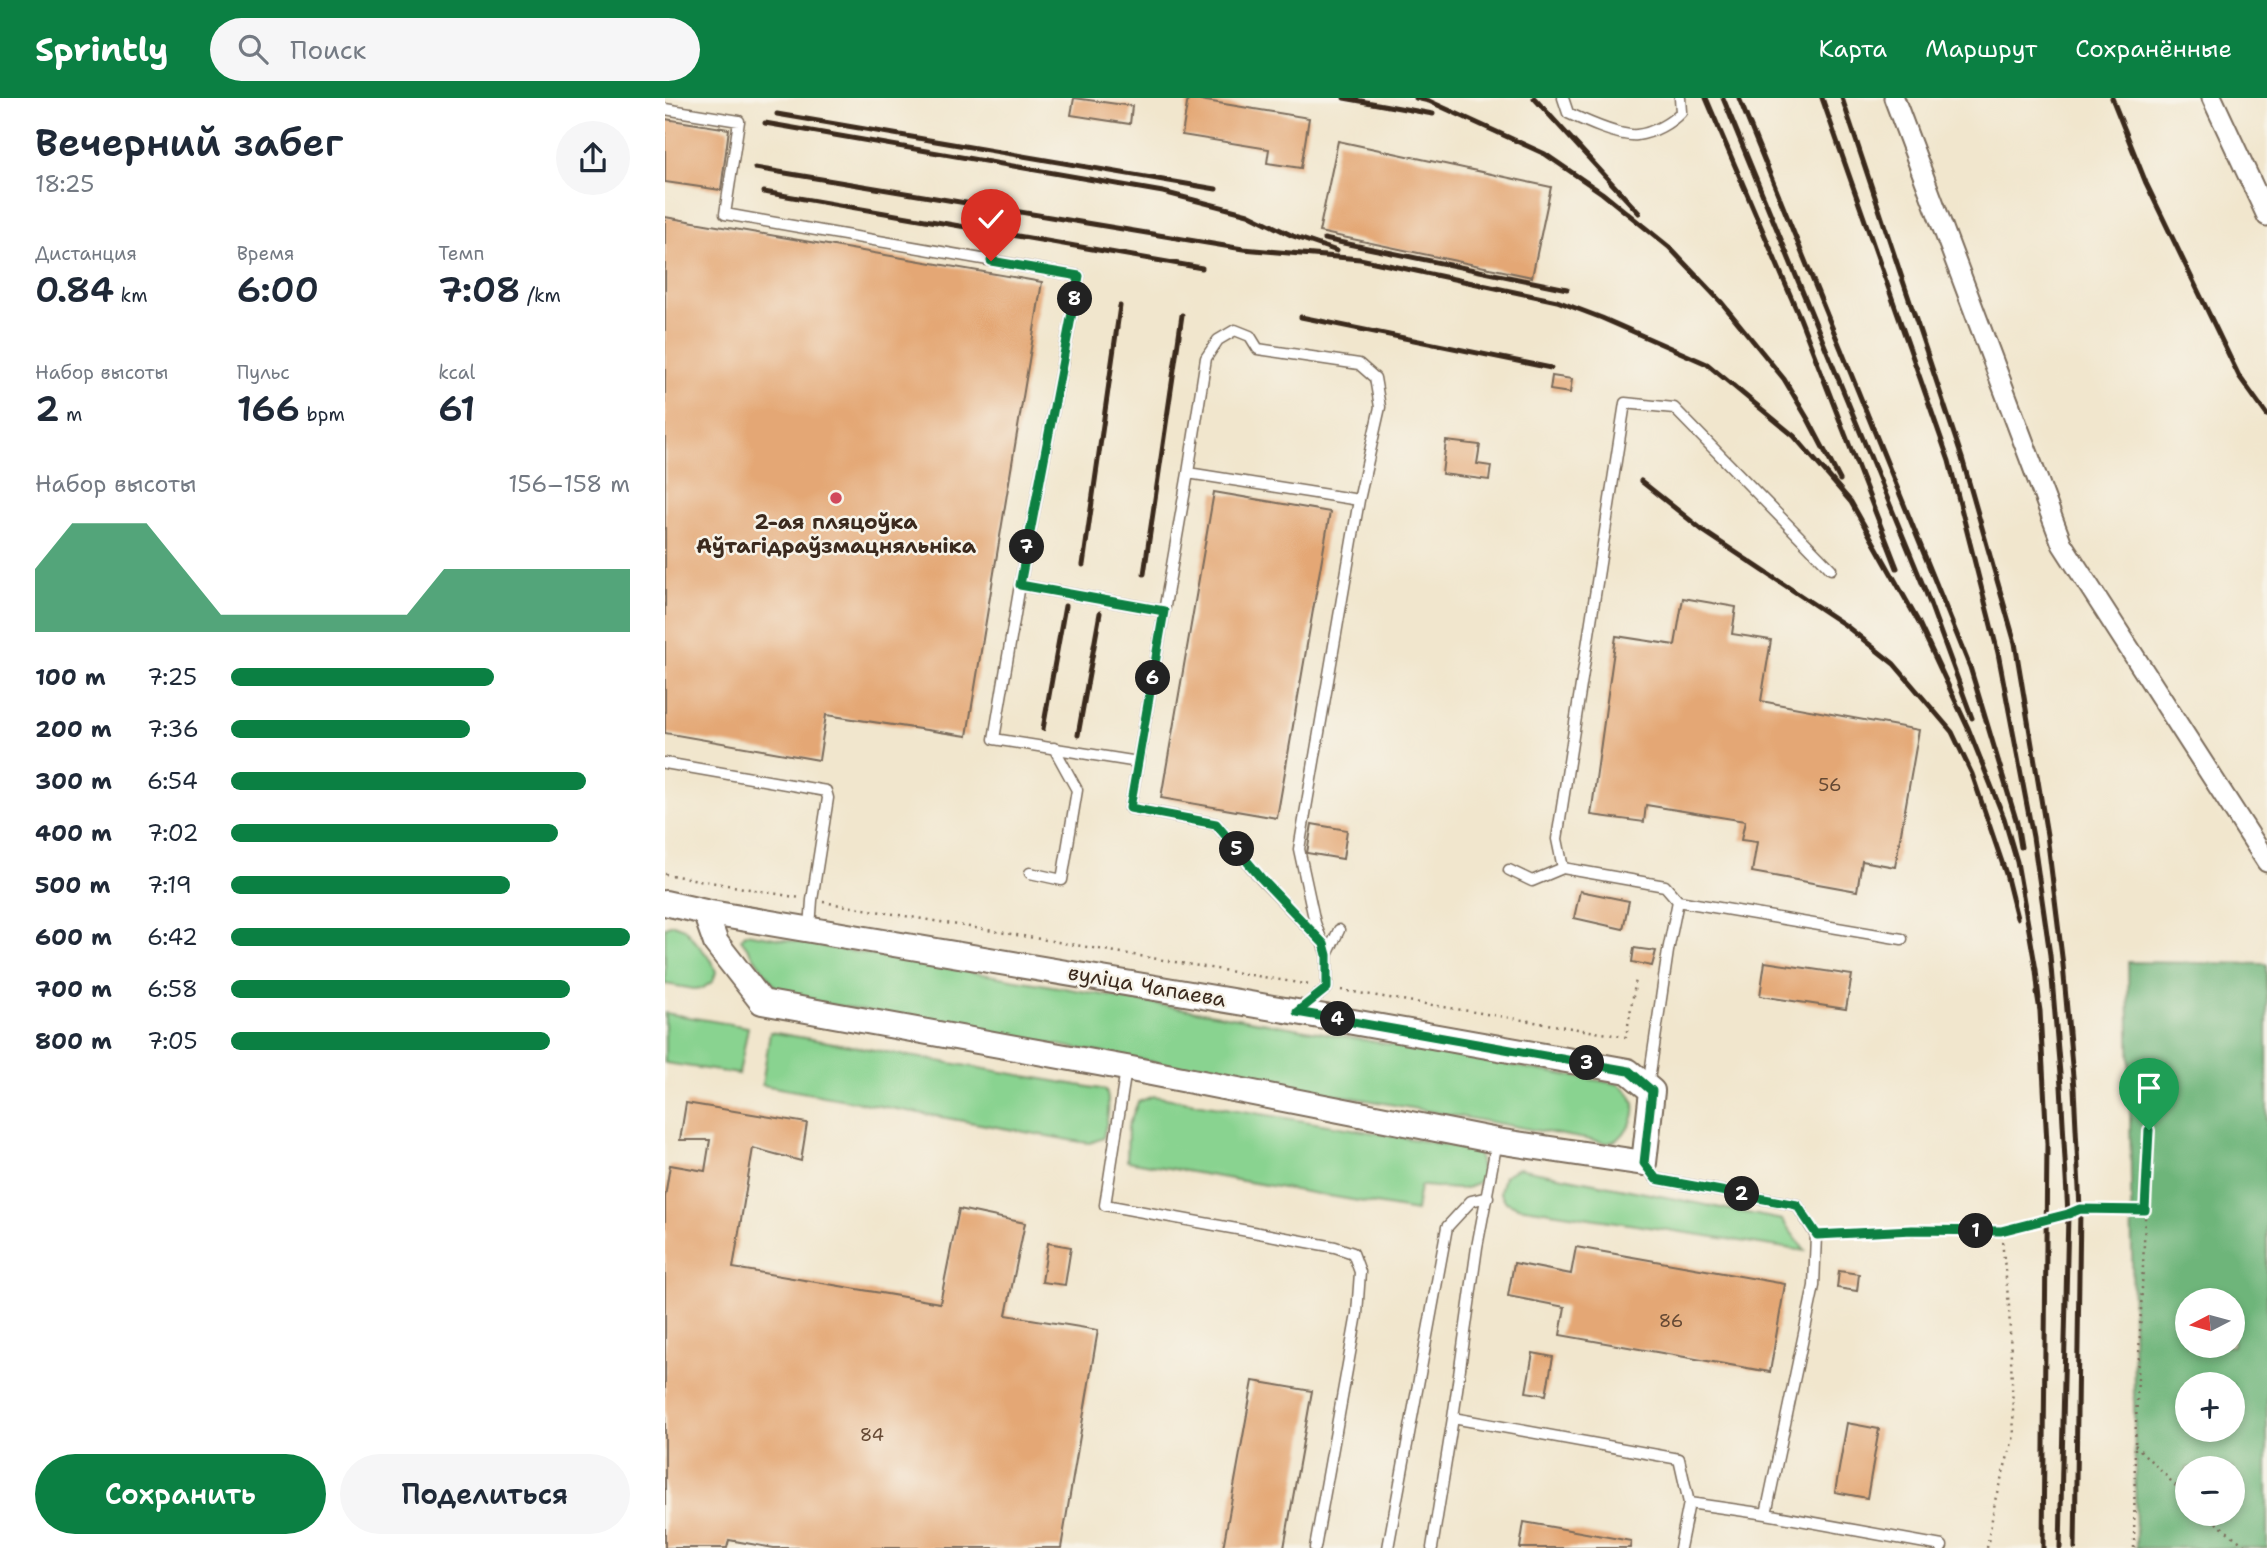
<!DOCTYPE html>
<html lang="ru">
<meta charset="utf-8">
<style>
:root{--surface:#fff;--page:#f6f6f7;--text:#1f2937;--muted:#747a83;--accent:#0b8043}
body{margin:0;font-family:"Shantell Sans",sans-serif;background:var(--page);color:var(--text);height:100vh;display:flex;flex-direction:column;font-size:26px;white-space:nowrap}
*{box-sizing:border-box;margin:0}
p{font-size:23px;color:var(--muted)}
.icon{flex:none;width:38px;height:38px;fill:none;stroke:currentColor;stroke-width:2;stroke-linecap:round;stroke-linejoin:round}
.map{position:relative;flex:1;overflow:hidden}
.side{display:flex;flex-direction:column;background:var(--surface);width:665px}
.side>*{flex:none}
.needle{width:46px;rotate:264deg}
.controls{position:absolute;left:1510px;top:1190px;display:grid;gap:14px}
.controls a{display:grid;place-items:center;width:70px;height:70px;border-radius:50%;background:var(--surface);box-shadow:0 4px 10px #0003;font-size:35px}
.pin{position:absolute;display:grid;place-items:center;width:60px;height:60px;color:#fff;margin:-72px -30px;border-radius:50% 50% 50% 0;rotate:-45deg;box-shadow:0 0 7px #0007}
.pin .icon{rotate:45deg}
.km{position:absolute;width:35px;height:35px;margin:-18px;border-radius:50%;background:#222;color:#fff;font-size:19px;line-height:35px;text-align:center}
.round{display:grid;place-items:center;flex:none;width:74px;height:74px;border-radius:37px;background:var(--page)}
.head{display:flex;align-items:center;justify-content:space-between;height:119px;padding:0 35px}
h1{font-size:38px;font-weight:600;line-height:52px}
.metrics{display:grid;grid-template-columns:repeat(3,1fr);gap:10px;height:119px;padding:7px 35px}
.metrics div{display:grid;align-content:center}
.metrics b{font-size:35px;font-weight:600}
.metrics small{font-size:19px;font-weight:400}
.metrics p{font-size:19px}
.chart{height:196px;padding:14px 35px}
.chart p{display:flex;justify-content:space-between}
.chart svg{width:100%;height:126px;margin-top:7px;fill:var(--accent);opacity:.7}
.cta{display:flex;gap:14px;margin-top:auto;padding:14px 35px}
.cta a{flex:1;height:80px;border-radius:42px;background:var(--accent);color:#fff;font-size:28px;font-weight:600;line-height:80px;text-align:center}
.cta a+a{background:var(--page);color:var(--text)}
ul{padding:0 35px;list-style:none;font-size:23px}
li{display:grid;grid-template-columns:112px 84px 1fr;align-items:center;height:52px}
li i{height:18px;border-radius:9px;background:var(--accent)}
header{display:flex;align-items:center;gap:42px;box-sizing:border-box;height:98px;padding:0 35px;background:var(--accent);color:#fff}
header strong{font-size:33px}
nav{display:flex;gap:38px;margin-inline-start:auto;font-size:24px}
.search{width:490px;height:63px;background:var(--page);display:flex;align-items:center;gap:18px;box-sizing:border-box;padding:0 24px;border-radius:38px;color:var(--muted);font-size:26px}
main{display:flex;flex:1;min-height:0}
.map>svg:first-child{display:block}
.green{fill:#89d390;stroke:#627e57;stroke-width:2}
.forest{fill:#6eb57a;stroke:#54704c;stroke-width:2;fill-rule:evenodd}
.building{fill:#e4a774}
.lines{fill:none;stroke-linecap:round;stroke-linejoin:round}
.service-casing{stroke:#7b6c5b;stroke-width:13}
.minor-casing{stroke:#7b6c5b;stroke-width:23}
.tertiary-casing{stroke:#7b6c5b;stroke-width:28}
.path{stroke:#7b6c5b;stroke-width:2.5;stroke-dasharray:2 5;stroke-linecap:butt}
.service{stroke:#fff;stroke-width:10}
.minor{stroke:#fff;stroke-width:19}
.tertiary{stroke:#fff;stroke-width:24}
.rail{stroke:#3b2a1e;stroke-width:5}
.route-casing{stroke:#fff;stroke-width:14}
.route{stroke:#0b8043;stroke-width:9}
.poi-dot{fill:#d1495b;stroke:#f7f3e8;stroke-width:2.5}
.labels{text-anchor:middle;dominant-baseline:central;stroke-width:5;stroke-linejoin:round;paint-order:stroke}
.number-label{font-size:18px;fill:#654934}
.poi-label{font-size:21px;font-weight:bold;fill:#3b2a1e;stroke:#f7f3e8}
.street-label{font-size:21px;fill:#3b2a1e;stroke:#f7f3e8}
</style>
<header>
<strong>Sprintly</strong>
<div class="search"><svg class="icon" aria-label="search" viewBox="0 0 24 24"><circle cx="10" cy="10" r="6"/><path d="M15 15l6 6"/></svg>Поиск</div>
<nav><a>Карта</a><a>Маршрут</a><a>Сохранённые</a></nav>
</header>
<main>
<section class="side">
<div class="head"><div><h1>Вечерний забег</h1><p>18:25</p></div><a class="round"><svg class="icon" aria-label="share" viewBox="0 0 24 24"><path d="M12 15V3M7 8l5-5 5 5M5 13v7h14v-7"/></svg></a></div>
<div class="metrics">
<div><p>Дистанция</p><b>0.84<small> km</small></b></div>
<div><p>Время</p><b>6:00</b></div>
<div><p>Темп</p><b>7:08<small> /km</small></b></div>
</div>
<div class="metrics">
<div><p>Набор высоты</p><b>2<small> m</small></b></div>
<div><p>Пульс</p><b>166<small> bpm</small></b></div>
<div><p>kcal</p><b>61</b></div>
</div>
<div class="chart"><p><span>Набор высоты</span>156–158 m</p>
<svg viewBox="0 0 160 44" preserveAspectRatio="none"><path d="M0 44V22L10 6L20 6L30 6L40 22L50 38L60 38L70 38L80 38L90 38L100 38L110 22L120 22L130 22L140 22L150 22L160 22V44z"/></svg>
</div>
<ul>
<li><b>100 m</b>7:25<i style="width:66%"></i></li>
<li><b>200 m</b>7:36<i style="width:60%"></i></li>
<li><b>300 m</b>6:54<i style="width:89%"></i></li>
<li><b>400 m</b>7:02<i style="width:82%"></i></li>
<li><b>500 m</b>7:19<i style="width:70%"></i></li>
<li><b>600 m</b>6:42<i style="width:100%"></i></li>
<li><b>700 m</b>6:58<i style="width:85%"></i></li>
<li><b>800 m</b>7:05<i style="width:80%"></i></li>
</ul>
<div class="cta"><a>Сохранить</a><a>Поделиться</a></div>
</section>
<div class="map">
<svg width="1602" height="1450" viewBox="0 0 1602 1450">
<rect width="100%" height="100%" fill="#f7f3e8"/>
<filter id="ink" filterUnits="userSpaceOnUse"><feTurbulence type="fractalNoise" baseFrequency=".0143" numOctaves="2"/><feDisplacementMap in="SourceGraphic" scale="14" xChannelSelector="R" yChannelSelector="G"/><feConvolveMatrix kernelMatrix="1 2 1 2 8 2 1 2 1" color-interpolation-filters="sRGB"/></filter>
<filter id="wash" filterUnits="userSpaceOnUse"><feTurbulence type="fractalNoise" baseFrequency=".00686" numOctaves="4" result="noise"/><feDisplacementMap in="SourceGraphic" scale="28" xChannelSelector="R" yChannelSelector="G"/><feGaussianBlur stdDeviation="1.57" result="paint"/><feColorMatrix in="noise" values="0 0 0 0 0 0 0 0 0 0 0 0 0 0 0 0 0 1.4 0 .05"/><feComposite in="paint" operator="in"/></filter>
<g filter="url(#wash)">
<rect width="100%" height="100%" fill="#f1e6cd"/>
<path class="green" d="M8,826l11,4 28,33 4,11 -3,9 -10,7 -9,1 -29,-5v-57z
M81,835l872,151c5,3 11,7 13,12 10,18 -5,43 -23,47l-826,-147 -41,-57z
M0,915l83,14 -9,47 -74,-11z
M105,934l336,58c5,17 1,31 -3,48l-13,5 -9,-1 -319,-57z
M488,998l313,52 12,4 5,25c-17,21 -40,8 -63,9l-4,25 -289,-50 1,-34 10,-25z
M853,1070l264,52 23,31 -287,-44 -12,-5 -6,-10 4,-16z"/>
<path class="forest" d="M1463,864l139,2v584h-131zM1522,1202h46v46h-46zM1522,1286h46v46h-46zM1522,1370h46v46h-46z"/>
<g id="blocks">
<path class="building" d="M409,0l58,8 -2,18 -59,-9z
M523,0l121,20 -8,50 -34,-5 2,-14 -87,-14z
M0,21l64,10 -8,61 -56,-8z
M673,43l213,46 -19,90 -213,-45z
M0,119l377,65 -75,454 -141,-21 -7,45 -154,-27z
M887,278l20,3 -2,14 -20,-3z
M781,343l34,4 -3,19 14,2 -2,14 -47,-6z
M549,394l116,20 -53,306 -116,-20z
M1018,500l53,9 -4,27 39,6 -10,61 158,29 -24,137 -33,-6 -5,30 -105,-19 5,-30 -16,-2 4,-19 -99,-16 -2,17 -53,-7 25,-179 59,9z
M647,726l35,6 -4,29 -36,-6z
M915,793l49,10 -6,28 -49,-11z
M969,850l22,3 -4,15 -20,-4z
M1100,864l87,13 -6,34 -86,-13z
M21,1005l121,20 -6,38 -48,-13 -20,120 207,35 19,-94 66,14 -19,92 92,15 -37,218h-287l-45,-8 -2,8h-62v-351l5,-32 35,6 5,-31h-30z
M383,1145l23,4 -6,38 -23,-3z
M911,1149l209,37 -15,88 -210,-37 5,-28 -57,-11 6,-33 57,11z
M1174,1173l20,3 -2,17 -20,-3z
M868,1255l20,4 -7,38 -20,-3z
M588,1283l59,10 -28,157h-61z
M1182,1325l32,6 -12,69 -32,-6z
M859,1424l107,19 -1,7h-110z"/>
</g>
</g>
<g filter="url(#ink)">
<use href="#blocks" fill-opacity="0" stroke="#7b6c5b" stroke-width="2"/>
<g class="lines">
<defs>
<path id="service" d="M898,0l5,15c17,8 51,24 69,22 16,-2 34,-12 44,-23l-1,-14
M0,11l74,12 -14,93 354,62 -59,309 144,26
M523,375l18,-115 12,-18 17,-10 15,6 8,13 101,15 16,14 5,29 -21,93
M355,487l-26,154 144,23
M0,665l161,28 2,7 -16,102 -2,28
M898,770l-6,-29 68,-436 49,5 157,161
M844,772l23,11 31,-13 102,18 13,15
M365,775l32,7 15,-90 -23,-42
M659,846l-63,-65 -45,-55 -86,-16 58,-335 171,27 -60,349 16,74 12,32
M635,912l27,-22v-33l12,-25
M461,971l-21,136 230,42 18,6 7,19 -3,42 -42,234
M983,989l20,-136 10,-50 224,38
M979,1066l12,15 141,26 19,30 -2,51 -48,228
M788,1320l24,-171 20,-106
M723,1450l59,-321 24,-26 17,-4
M767,1450l21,-130 226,41 10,44
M1015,1450l9,-45 77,11 176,32 -1,2"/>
<path id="minor" d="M1229,0l168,446 205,318
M1547,0l55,118"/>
<path id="tertiary" d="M0,805l40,9 592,100 331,59 24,20 -8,72 -147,-22 -371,-73 -364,-66 -46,-59 -11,-31"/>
</defs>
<use href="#service" class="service-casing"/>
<use href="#minor" class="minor-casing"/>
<use href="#tertiary" class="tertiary-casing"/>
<path class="path" d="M0,776l135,24
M158,804l487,83
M676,892l285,47 10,-58
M1165,1136l82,-4 89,1 67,-16 12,-6 65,1
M1470,1347l52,52
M1540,1416l43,34
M1322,1450l9,-52 18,-60 -5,-130 -8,-75
M1469,1450l1,-103 14,-315"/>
<use href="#service" class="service"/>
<use href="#minor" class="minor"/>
<use href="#tertiary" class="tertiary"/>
<path class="rail" d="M679,0l89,16
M751,0l13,3 116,53 57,39 67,54 53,56 62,76 25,42 31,59
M869,0l105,115
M1041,0l94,220 97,250
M1058,0l202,492 47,128
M1074,0l231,569 47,156 4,24
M1157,0l127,363 49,192 35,184 17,118 11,131 7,129 -8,333
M1177,0l120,360 53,185 32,192 16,130 11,123 6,121 -5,339
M1447,0l34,85 93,193 28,39
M112,16l439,75
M100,25l398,69 85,22 45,22 44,15
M90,70l488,81 117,10 197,42 45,17 105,46 87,72 57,66 68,121 49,105 36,90 13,44 19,108 3,29
M99,94l438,76
M659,141l243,50
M636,219l250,51
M976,383l64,51 140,93 49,39 58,68 20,42 34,100 11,44
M418,467l37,-259
M479,476l38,-259
M378,631l22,-123
M413,637l22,-122
M1372,894l3,19 7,133 -4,404"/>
</g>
</g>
<g class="lines" filter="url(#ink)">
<defs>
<path id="route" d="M326,163l88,15 -59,309 144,26 -34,197 86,16 45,54 63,66 3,11v33l-30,24 332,59 23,20 -8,72 12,16 141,26 20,30 95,-5 89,1 67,-17 12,-5 65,1 4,-80"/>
</defs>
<use href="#route" class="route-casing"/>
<use href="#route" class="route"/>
</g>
<circle class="poi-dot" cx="171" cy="400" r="7"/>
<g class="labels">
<g class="number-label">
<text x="1165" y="687">56</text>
<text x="1006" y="1223">86</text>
<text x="207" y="1337">84</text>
</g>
<g class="poi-label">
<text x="171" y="424">2-ая пляцоўка<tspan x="171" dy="24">Аўтагідраўзмацняльніка</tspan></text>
</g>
<g class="street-label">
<text transform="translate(482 888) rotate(10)">вуліца Чапаева</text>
</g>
</g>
</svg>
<div class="controls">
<a><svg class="needle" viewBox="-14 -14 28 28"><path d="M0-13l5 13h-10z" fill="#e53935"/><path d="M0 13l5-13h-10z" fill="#747a83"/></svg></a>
<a>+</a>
<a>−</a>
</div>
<div class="pin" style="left:1484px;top:1032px;background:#1e9e55"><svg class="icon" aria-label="arrive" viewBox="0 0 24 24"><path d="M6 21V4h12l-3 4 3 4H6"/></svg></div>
<div class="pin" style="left:326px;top:163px;background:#d93025"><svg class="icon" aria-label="check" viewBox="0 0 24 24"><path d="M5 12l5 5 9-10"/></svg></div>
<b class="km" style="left:1311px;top:1133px">1</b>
<b class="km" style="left:1077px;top:1096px">2</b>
<b class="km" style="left:922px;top:965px">3</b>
<b class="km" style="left:673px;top:921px">4</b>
<b class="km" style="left:572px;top:751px">5</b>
<b class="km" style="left:488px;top:580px">6</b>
<b class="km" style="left:362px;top:449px">7</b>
<b class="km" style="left:410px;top:201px">8</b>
</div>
</main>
